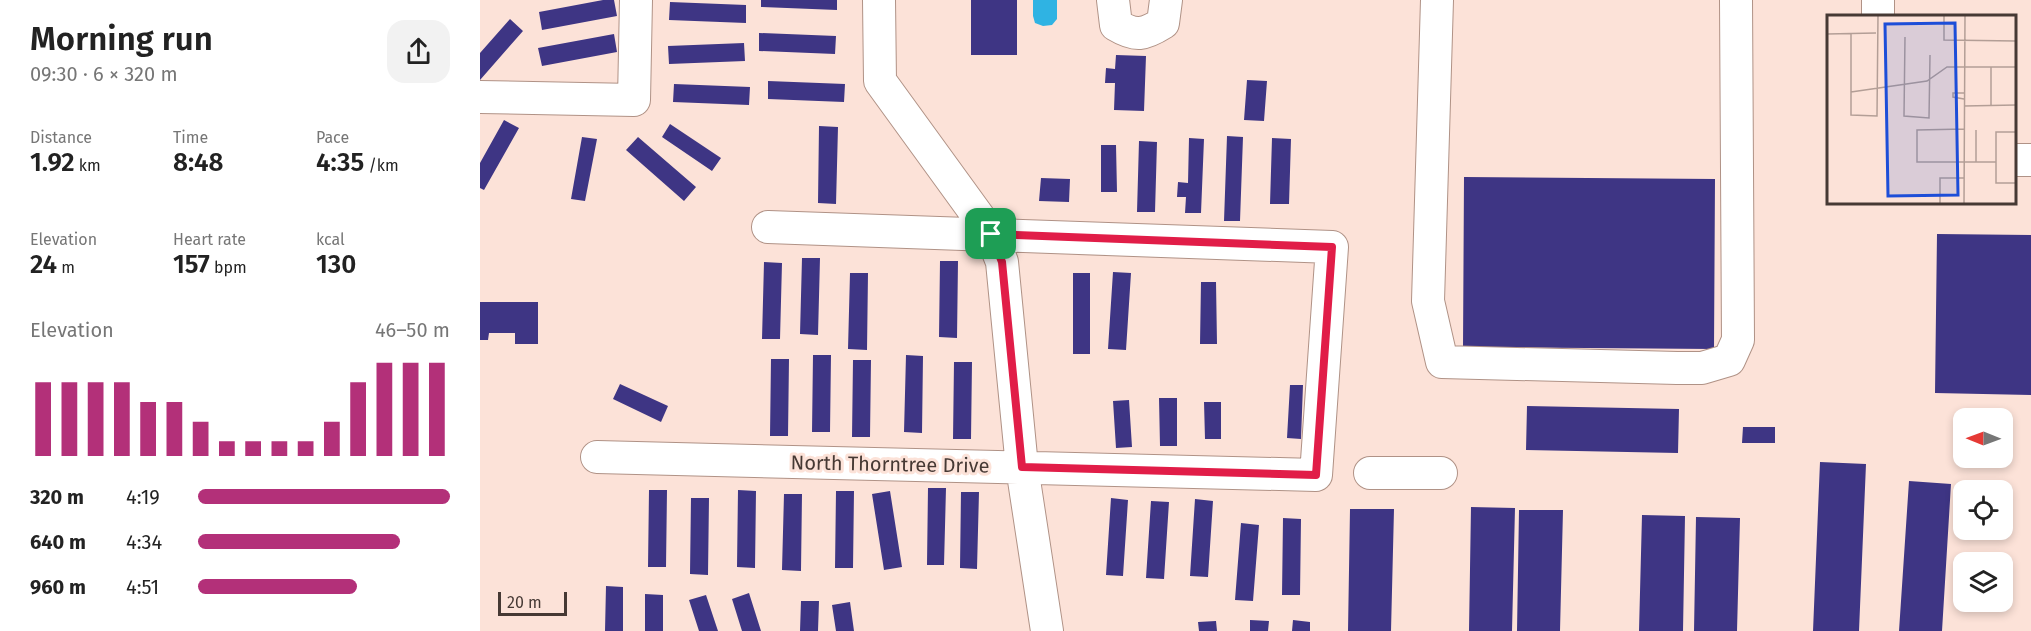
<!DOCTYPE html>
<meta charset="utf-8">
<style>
:root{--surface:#fff;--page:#f2f2f2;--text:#222;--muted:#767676;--accent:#b33079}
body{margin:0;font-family:"Fira Sans",sans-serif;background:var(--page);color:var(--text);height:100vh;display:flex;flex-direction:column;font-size:22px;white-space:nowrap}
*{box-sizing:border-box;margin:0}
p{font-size:20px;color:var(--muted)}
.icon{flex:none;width:33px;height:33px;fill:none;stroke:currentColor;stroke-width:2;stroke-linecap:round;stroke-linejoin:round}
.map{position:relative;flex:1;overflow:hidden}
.panel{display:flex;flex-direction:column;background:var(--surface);width:480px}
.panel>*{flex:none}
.needle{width:39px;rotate:271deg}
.controls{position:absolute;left:1473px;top:408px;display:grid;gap:12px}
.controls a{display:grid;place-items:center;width:60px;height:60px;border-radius:12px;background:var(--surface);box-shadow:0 3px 9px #0003;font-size:30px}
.scale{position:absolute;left:18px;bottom:15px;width:69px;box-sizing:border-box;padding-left:6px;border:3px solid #463934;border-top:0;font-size:16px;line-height:21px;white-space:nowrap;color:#463934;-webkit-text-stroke:4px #fce2d8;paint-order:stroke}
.pin{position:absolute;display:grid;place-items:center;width:51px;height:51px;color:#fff;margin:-26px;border-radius:12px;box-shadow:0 3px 9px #0006}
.round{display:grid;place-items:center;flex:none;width:63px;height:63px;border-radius:18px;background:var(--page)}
.head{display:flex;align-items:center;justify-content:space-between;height:102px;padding:0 30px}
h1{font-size:33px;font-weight:600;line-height:45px}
.stats{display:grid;grid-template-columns:repeat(3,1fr);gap:9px;height:102px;padding:6px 30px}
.stats div{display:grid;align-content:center}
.stats b{font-size:26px;font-weight:600}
.stats small{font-size:16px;font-weight:400}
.stats p{font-size:16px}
.chart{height:168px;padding:12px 30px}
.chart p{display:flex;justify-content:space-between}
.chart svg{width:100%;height:108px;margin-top:6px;stroke:var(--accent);stroke-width:6}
ul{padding:0 30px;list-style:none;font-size:20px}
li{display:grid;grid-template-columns:96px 72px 1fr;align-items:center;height:45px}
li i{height:15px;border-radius:8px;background:var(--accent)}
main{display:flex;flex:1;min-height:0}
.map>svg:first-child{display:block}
.water{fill:#2fb3e3}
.building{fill:#3e3584}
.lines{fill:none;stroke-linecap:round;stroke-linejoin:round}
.minor-casing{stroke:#b09286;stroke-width:34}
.minor{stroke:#fff;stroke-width:32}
.route-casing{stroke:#fff;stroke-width:12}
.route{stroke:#e11d48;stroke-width:8}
.labels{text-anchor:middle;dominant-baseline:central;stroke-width:6;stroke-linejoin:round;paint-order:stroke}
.street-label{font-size:20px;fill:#463934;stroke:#fce2d8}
.inset-road{fill:none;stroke:#b39e96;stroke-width:1.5}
.view{fill:#1d4ed8;fill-opacity:0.15;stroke:#1d4ed8;stroke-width:3}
.inset-edge{fill:none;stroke:#463934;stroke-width:3}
</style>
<main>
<section class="panel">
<div class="head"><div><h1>Morning run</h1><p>09:30 · 6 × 320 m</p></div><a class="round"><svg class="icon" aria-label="share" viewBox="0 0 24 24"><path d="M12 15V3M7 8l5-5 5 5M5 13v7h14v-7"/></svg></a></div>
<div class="stats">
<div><p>Distance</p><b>1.92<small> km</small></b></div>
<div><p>Time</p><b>8:48</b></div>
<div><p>Pace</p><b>4:35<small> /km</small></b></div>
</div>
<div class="stats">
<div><p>Elevation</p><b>24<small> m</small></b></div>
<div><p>Heart rate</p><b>157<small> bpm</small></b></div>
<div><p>kcal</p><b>130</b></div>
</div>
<div class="chart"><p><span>Elevation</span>46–50 m</p>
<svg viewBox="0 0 160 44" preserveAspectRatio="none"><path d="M5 44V14M15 44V14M25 44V14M35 44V14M45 44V22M55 44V22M65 44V30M75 44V38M85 44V38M95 44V38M105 44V38M115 44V30M125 44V14M135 44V6M145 44V6M155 44V6"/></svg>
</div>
<ul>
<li><b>320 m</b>4:19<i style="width:100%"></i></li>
<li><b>640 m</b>4:34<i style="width:80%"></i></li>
<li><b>960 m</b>4:51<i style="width:63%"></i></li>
</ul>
</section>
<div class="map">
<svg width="1551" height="631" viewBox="0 0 1551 631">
<rect width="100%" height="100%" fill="#fce2d8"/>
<path class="water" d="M553,0h24v19l-5,6 -9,1 -8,-3 -2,-7z"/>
<path class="building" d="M123,0h11l3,16 -75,14 -3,-18z
M281,0h76v10l-76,-3z
M491,0h46v55h-46z
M190,2l76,3v18l-77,-3z
M30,19l13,12 -43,49v-27z
M279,33l77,3 -1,18 -76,-3z
M134,34l3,18 -75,14 -4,-18z
M264,43l1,18 -76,3 -1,-18z
M636,55l30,1 -2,55 -30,-1 1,-27h-10l1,-15 9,1z
M767,80l20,1 -3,40 -20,-1z
M288,81l77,3 -1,18 -76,-3z
M194,84l76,3 -1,18 -76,-3z
M24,120l15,8 -35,62 -4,-2v-25z
M190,124l51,34 -9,13 -50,-34z
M339,126l19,1 -2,77 -18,-1z
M747,136l16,1 -3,84h-16z
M102,137l15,2 -12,62 -14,-2z
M158,137l58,50 -12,14 -58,-51z
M709,138l15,1 -3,74h-16l1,-16h-9l1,-15 10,1z
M792,138l19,1 -2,65h-19z
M659,141l18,1 -2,70h-18z
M621,145h15l1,47h-16z
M984,177l251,2 -1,170 -251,-2z
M561,178l29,1 -1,23 -30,-1z
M1457,234l94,1v160l-96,-2z
M322,258h18l-2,77 -18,-1z
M460,261h18l-1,77 -18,-1z
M284,262l18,1 -2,76h-18z
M633,272l18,1 -5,77 -18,-1z
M370,273h18l-1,77 -19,-1z
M593,273h17v81h-17z
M721,282h15l1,62h-17z
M0,302h58v42h-23v-11h-26l-1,7h-8z
M333,355h18l-1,77h-18z
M426,355l17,1 -1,77 -18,-1z
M291,359h18l-1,77h-18z
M373,360h18l-1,77h-18z
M474,362h18l-1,77h-18z
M140,384l48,22 -7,16 -48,-23z
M810,385h13l-2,54 -14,-1z
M679,398h18v48h-17z
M649,400l3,47 -16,1 -3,-47z
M724,402h17v37h-16z
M1047,406l152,3 -1,44 -152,-3z
M1263,427h32v16h-33z
M1340,462l46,2 -7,167h-46z
M1429,481l42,3 -9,147h-43z
M448,488h18l-2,77h-17z
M169,490h18l-1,77h-18z
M258,490l18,1 -1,77 -18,-1z
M356,491h18l-1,77h-18z
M410,491l12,76 -18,3 -12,-76z
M481,492h18l-2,77 -17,-1z
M304,494h18l-1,77 -19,-1z
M211,498h18l-1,77 -18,-1z
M631,498l17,2 -5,76 -17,-1z
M715,499l18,2 -5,76 -18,-1z
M671,501l18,1 -5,77 -18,-1z
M991,507l44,1 -3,123h-43z
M870,509h44l-3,122h-43z
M1039,510h44l-3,121h-43z
M1162,515l43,1 -2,115h-44z
M1216,517l44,1 -3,113h-43z
M803,518l18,1 -1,76h-18z
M761,523l18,2 -6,76 -18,-1z
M126,586l17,1v44h-18z
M269,593l12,38h-19l-10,-32z
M165,594l18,1v36h-18z
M226,595l12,36h-19l-10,-31z
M321,601h18l-1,30h-18z
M370,602l4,29h-18l-4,-26z
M770,620l19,1 -1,10h-18z
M813,620l17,2v9h-18z
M736,621l1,10h-18l-1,-9z"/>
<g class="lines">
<defs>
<path id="minor" d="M399,0l1,81 111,153 11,28 20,205 25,164
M633,0l3,25c20,12 28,10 47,-2l3,-23
M957,0l-9,301 14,61 235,6h25l27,-8 9,-20 -2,-340
M1398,0v16
M0,97l154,3 2,-100
M1534,160h17
M117,457l719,18 16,-228 -564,-20
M890,473h71"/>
</defs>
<use href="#minor" class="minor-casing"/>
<use href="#minor" class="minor"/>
</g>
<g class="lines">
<defs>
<path id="route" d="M511,234l341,13 -16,228 -294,-8 -20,-205z"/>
</defs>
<use href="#route" class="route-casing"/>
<use href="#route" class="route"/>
</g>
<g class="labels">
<g class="street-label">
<text transform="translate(410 464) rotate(1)">North Thorntree Drive</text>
</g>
</g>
<g transform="translate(1347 15)">
<rect width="189" height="189" fill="#fce2d8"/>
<path class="inset-road" d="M117,0v25l72,1M0,19l49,-1M24,19v81l26,1 1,-101M78,22l-1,79 25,2 1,-63M24,77l76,-11 20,-14h69M137,84l-11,-2v-4h12M137,91l52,-1M164,91v-39M138,114l-48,1v32h79M189,117h-20v51h20M149,147v-32M113,189v-26h24M137,189l1,-189"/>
<path class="view" d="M128,8l3,172 -70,1 -3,-172z"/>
<rect width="189" height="189" class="inset-edge"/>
</g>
</svg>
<div class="controls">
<a><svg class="needle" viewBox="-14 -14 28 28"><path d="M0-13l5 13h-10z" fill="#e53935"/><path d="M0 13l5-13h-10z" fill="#767676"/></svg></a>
<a><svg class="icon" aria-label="locate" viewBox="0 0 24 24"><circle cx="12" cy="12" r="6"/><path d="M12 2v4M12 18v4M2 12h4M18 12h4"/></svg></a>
<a><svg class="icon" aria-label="layers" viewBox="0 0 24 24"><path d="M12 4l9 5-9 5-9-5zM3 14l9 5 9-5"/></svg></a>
</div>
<div class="scale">20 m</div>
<div class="pin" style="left:511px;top:234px;background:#1e9e55"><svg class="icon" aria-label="arrive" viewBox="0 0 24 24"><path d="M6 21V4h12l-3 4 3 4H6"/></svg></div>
</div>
</main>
